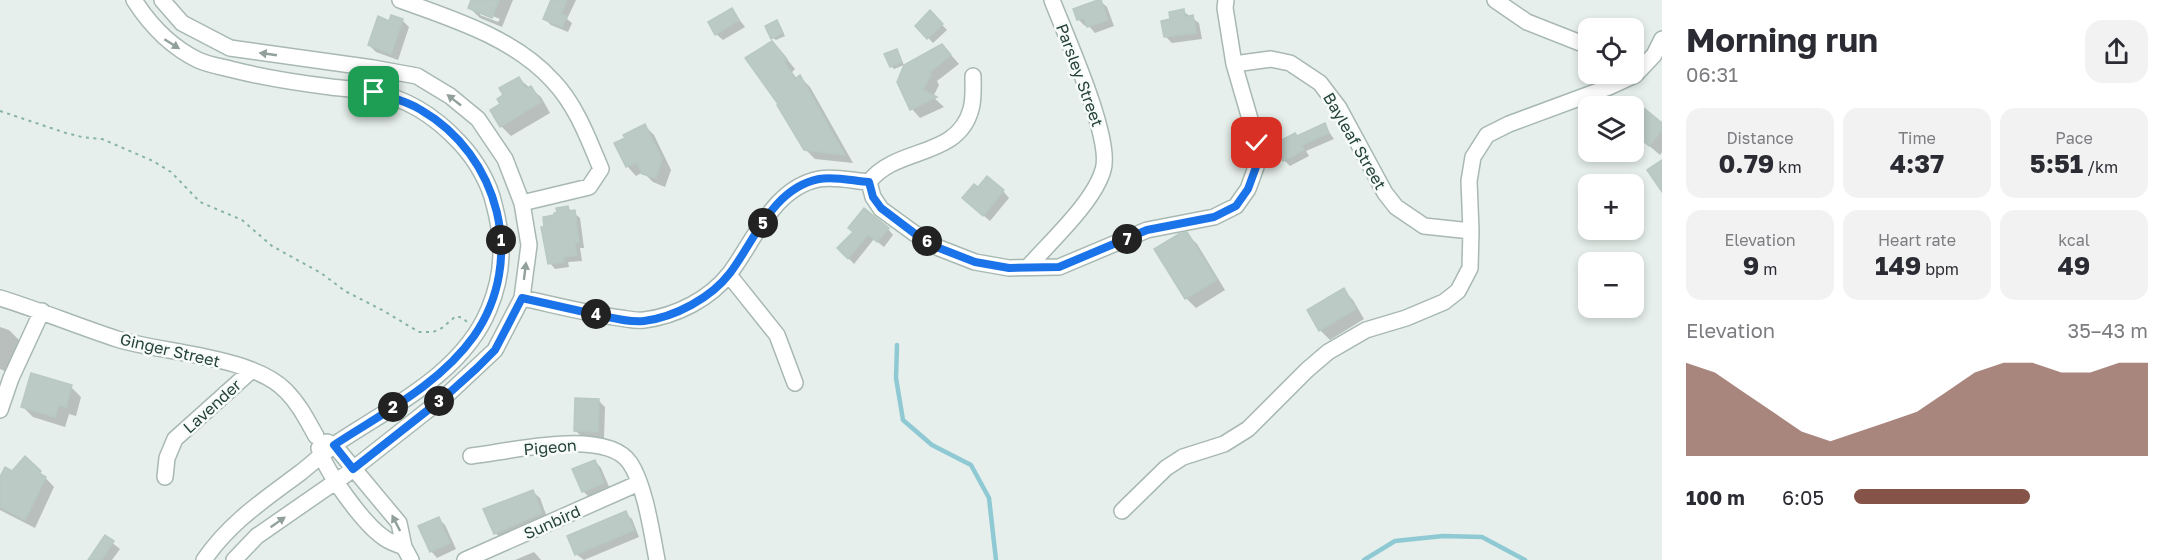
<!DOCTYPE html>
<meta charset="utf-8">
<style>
:root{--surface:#fff;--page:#f2f2f3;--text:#2b2b33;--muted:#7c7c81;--accent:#855347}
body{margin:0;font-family:"Golos Text",sans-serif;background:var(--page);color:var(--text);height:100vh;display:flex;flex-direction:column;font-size:22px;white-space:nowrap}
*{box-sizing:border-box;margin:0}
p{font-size:20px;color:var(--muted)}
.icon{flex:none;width:33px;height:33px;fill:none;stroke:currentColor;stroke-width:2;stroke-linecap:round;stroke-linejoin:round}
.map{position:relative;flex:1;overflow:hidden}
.side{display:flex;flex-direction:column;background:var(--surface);width:510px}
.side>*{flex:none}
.buttons{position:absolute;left:1578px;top:18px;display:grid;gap:12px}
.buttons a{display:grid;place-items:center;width:66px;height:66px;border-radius:12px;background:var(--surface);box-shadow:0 3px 9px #0003;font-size:30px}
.pin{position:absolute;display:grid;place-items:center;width:51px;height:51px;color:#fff;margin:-26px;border-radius:12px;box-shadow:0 3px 9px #0006}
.km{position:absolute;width:30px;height:30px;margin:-15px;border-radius:50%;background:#222;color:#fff;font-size:16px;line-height:30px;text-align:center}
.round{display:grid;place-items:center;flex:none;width:63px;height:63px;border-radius:18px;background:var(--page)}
.head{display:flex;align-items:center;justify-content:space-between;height:102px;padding:0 24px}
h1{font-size:33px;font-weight:700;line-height:45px}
.metrics{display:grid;grid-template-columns:repeat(3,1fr);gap:9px;height:102px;padding:6px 24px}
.metrics div{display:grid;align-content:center;border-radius:15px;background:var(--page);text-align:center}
.metrics b{font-size:26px;font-weight:700}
.metrics small{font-size:16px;font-weight:400}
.metrics p{font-size:16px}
.chart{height:168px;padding:12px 24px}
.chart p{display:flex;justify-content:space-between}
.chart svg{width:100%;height:108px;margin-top:6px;fill:var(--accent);opacity:.7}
ul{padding:0 24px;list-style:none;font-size:20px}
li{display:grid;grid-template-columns:96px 72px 1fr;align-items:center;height:45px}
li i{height:15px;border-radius:8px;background:var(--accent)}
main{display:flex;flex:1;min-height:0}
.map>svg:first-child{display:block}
.shadow{fill:#0003;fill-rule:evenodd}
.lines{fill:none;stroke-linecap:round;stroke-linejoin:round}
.stream{stroke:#8ec9d4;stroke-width:4.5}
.building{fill:#bbcac4;stroke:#b8c9c2;stroke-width:1.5}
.minor-casing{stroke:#a8b8b2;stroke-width:18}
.path{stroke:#86b3a5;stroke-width:2;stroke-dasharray:3 4.5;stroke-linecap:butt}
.minor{stroke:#fff;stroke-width:15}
.oneway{fill:#92a09c}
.route-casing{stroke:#fff;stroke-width:12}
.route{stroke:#1a73e8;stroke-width:8}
.labels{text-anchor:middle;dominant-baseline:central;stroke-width:5;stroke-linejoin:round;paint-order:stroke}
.street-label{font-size:16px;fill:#24423a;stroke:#f7fbf9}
</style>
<main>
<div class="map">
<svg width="1662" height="560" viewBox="0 0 1662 560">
<rect width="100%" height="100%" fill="#e6efeb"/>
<path class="shadow" d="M473,0h40l-11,27 -22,-9 -10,-10zM480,11l20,8 -2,3 -18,-7z
M552,0h24l-9,19 5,4 -4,9 -17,-7 -6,-6z
M1100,1l7,6 7,19 -19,7 -7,-8 -3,1 -6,-6 -4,-10z
M732,10l13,17 -22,13 -7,-6z
M1183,11l16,12 3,16 -30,4 -6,-6 6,-17z
M930,12l17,18 -14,13 -16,-17z
M392,17l11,4 6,6 -11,33 -22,-8 -7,-7 21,-22z
M779,25l6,11 -9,4 -3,-2z
M896,50l8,15 -10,4 -3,-3z
M781,52l14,17 -3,3 5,7 3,-2 10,10 43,76 -38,-4 -10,-10z
M951,55l8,9 -22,17 2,4 -6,12 11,10 -24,11 -8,-9 -14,-27z
M518,78l23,19 9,16 -39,23 -10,-10 1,-21 3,-9z
M1639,106l23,19v27l-2,3 -26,-22v-20z
M1324,125l10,14 -28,12 3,5 -19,10 -6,-6 13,-23z
M645,126l9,9 17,35 -6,17 -12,-5 -10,-10 -7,4 -9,-10z
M978,189l25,2 6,7 -19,23 -20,-17z
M568,208l12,10 4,30h-4l2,13 -14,1 1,5 -14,2 -5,-6 5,-46z
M888,229l5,6 -9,12 -10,-8 -20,25 -15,-16 16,-15z
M1187,234l10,10 28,46 -29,18 -10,-10 -30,-49z
M1343,290l10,10 11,19 -34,21 -10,-10z
M0,327l9,3 10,10 -12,32 -7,-3z
M71,387l10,10 -5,19 -7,-2 -4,13 -32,-10 -10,-10z
M598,400l7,7 -1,31 -22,-1 -7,-7z
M595,461l6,7 9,21 -20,9 -7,-7z
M40,472l14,15 -19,41 -35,-18v-30l12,-7z
M533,492l7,6 8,22 -46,19 -7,-6z
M625,513l7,6 7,18 -55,23 -8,-6z
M439,519l6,6 11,24 -19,9 -6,-7z
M105,537l15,12 -8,11h-22z
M534,552l7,8h-26z"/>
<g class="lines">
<path class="stream" d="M897,345l-1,33 7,42 29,25 39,20 18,33 7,62
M1364,560l31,-19 48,-5 39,1 43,23"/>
</g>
<path class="building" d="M471,0h28l-7,18 -24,-10z
M551,0h16l-6,14 6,2 -5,11 -19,-8z
M1098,0h3l7,20 -21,7 -3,-9 -7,2 -4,-11z
M732,8l7,12 -24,15 -7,-13z
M1184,9l1,8 8,-2 3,18 -32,4 -3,-16 9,-2 -1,-7z
M930,10l13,14 -16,15 -12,-13z
M391,15l12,4 -12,35 -23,-9 10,-29 11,5z
M777,20l6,13 -12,6 -6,-13z
M772,41l15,18 -3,2 11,18 5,-4 45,80 -41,-5 -27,-45 1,-1 -33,-46z
M942,44l9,11 -21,17 1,3 -8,15 14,7 -27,13 -13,-28 7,-17z
M897,49l5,13 -12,5 -6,-13z
M519,77l7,12 5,-3 10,16 -41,25 -10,-17 10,-6 -3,-5 6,-4 -4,-7z
M1639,104l23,19v7l-13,16 -15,-13v-22z
M1325,123l4,10 -27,12 2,5 -21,11 -9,-17 21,-11 2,3z
M645,124l17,35 -6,19 -14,-4 -5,-12 -11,5 -12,-24 11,-5 -2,-3z
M1662,160v32l-15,-22z
M987,176l17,14 -21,26 -21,-18 12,-14 4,3z
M568,206l1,5 6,-1 4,32 -4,1 2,12 -13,2v5l-16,2 -7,-37h3l-1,-10 11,-2v-2h3l-1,-5z
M864,208l25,20 -12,14 -9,-8 -20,25 -11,-11 16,-16 -5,-4z
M1187,232l30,48 -32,19 -31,-50 25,-15z
M1344,288l12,21 -37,22 -12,-21z
M31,373l41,12 -6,22 -7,-2 -4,12 -34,-10z
M575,398l24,1 -1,33 -24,-1z
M25,456l16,15 -2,2 7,4 -21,43 -25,-13v-30l5,-10 7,4z
M595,460l9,23 -22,9 -10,-23z
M533,490l9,23 -48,21 -11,-25z
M626,511l8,19 -59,25 -8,-19z
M439,517l11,26 -20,9 -12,-26z
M105,535l9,6 -12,19h-14z"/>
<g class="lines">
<defs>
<path id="minor" d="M134,0c16,25 37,47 64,60 11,5 25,7 36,10 32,8 65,13 97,17 14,2 28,2 42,5 34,6 64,26 87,51 15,16 29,39 34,61 10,37 10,69 -5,105 -26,64 -98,98 -152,134 -13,9 -24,20 -37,30 -36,27 -70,49 -96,87
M162,0l20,23 48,25 143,20 44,8 33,20 28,23 27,40 17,44 7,42 -7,53 -27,52 -48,45 -99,78 -91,63 -23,24
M400,0c53,19 114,38 153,81 23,24 35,57 48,88l-12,18 -67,16
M1495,0l32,22 61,24
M1234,64l37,-5 19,4 30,20 19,25 46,85 11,14 28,19 47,5
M869,182l4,15 8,12 33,24 25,15 36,14 34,6 50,-1 88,-37 67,-13 22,-11 12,-17 8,-22 1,-24 -23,-79 -9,-56 1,-8
M869,182c27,-36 89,-23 102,-73 3,-10 2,-22 2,-33
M1028,267c22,-25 66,-65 75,-97 10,-31 -38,-136 -51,-170
M729,275l48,60 18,48
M0,298c39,12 77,28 117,41 45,14 136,17 169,52 13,13 21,29 30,45
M522,298c33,7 66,16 99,20 7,1 15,3 23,2 32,-4 66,-21 86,-47 25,-33 43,-85 89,-94 15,-3 35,2 50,3
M0,410l11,-32 31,-67
M327,442l7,3 65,78 5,24 7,13
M319,448c6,23 44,75 64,89 6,5 14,7 21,10
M471,456c37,-4 135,-29 159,7 15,22 22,71 27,97
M165,477l2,-19 8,-19 77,-69
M1122,511l44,-43 17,-11 41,-13 24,-15 59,-59 21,-18 38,-22 40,-12 38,-16 14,-11 12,-23 1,-37 -2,-50 4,-24 14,-22 22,-11 100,-37 26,-12 19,-20 8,-16
M465,560l174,-77"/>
</defs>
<use href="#minor" class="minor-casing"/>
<path class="path" d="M0,111l66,22 16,4 20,2 51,22 18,11 29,30 42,18 30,26 49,27 24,18 39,20 35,21h14l9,-4 14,-12 7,2 4,4"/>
<use href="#minor" class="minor"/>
</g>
<defs><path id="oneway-solid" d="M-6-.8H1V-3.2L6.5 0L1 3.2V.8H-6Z" transform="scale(1.5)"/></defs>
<g class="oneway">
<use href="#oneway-solid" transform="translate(172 44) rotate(32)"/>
<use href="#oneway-solid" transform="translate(268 54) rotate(-172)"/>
<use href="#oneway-solid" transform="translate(454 100) rotate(-142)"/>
<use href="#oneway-solid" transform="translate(525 271) rotate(-83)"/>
<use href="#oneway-solid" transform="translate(278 522) rotate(-35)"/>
<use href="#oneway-solid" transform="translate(396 523) rotate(-117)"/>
</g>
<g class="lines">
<defs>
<path id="route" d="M374,92c16,5 33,9 47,18 78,45 106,150 53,226 -34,48 -91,77 -140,109l19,24 94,-74 30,-27 18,-18 27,-52c23,5 45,10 67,15 17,3 38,10 55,8 31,-4 67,-23 86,-48 25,-33 43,-85 89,-94 15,-3 35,2 50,3l4,15 8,11 33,25 25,15 36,14 34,6 50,-1 88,-37 67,-13 22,-11 12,-17 8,-22 1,-24"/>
</defs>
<use href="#route" class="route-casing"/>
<use href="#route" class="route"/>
</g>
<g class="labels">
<g class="street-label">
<text transform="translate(1080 75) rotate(70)">Parsley Street</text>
<text transform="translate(1355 141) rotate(60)">Bayleaf Street</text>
<text transform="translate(170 350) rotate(13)">Ginger Street</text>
<text transform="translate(212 406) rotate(-42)">Lavender</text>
<text transform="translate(550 447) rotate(-5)">Pigeon</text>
<text transform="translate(552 522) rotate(-24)">Sunbird</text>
</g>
</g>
</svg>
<div class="buttons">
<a><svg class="icon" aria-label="locate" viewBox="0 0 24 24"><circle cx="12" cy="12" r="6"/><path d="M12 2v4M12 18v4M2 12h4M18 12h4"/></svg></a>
<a><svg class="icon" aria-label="layers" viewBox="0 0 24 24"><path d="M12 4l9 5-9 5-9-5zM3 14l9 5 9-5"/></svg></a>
<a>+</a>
<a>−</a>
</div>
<div class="pin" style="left:374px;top:92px;background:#1e9e55"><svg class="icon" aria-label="arrive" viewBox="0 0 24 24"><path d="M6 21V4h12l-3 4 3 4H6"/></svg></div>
<div class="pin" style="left:1257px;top:143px;background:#d93025"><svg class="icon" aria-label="check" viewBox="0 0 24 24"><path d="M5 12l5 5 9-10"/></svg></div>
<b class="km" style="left:501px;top:240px">1</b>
<b class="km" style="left:393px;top:407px">2</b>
<b class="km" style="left:439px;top:401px">3</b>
<b class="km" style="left:596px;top:314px">4</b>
<b class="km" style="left:763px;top:223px">5</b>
<b class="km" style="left:927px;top:241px">6</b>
<b class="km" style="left:1127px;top:239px">7</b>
</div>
<section class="side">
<div class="head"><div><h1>Morning run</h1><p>06:31</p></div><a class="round"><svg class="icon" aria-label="share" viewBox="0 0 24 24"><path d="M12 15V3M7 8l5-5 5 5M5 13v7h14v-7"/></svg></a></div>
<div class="metrics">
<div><p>Distance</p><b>0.79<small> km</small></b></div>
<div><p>Time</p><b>4:37</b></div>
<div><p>Pace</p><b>5:51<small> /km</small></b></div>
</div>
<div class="metrics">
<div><p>Elevation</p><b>9<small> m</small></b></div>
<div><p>Heart rate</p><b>149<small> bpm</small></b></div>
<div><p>kcal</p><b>49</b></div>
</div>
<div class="chart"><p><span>Elevation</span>35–43 m</p>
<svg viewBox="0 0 160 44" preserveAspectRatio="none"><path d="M0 44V6L10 10L20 18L30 26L40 34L50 38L60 34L70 30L80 26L90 18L100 10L110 6L120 6L130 10L140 10L150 6L160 6V44z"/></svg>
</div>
<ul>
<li><b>100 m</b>6:05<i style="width:60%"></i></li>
</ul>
</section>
</main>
